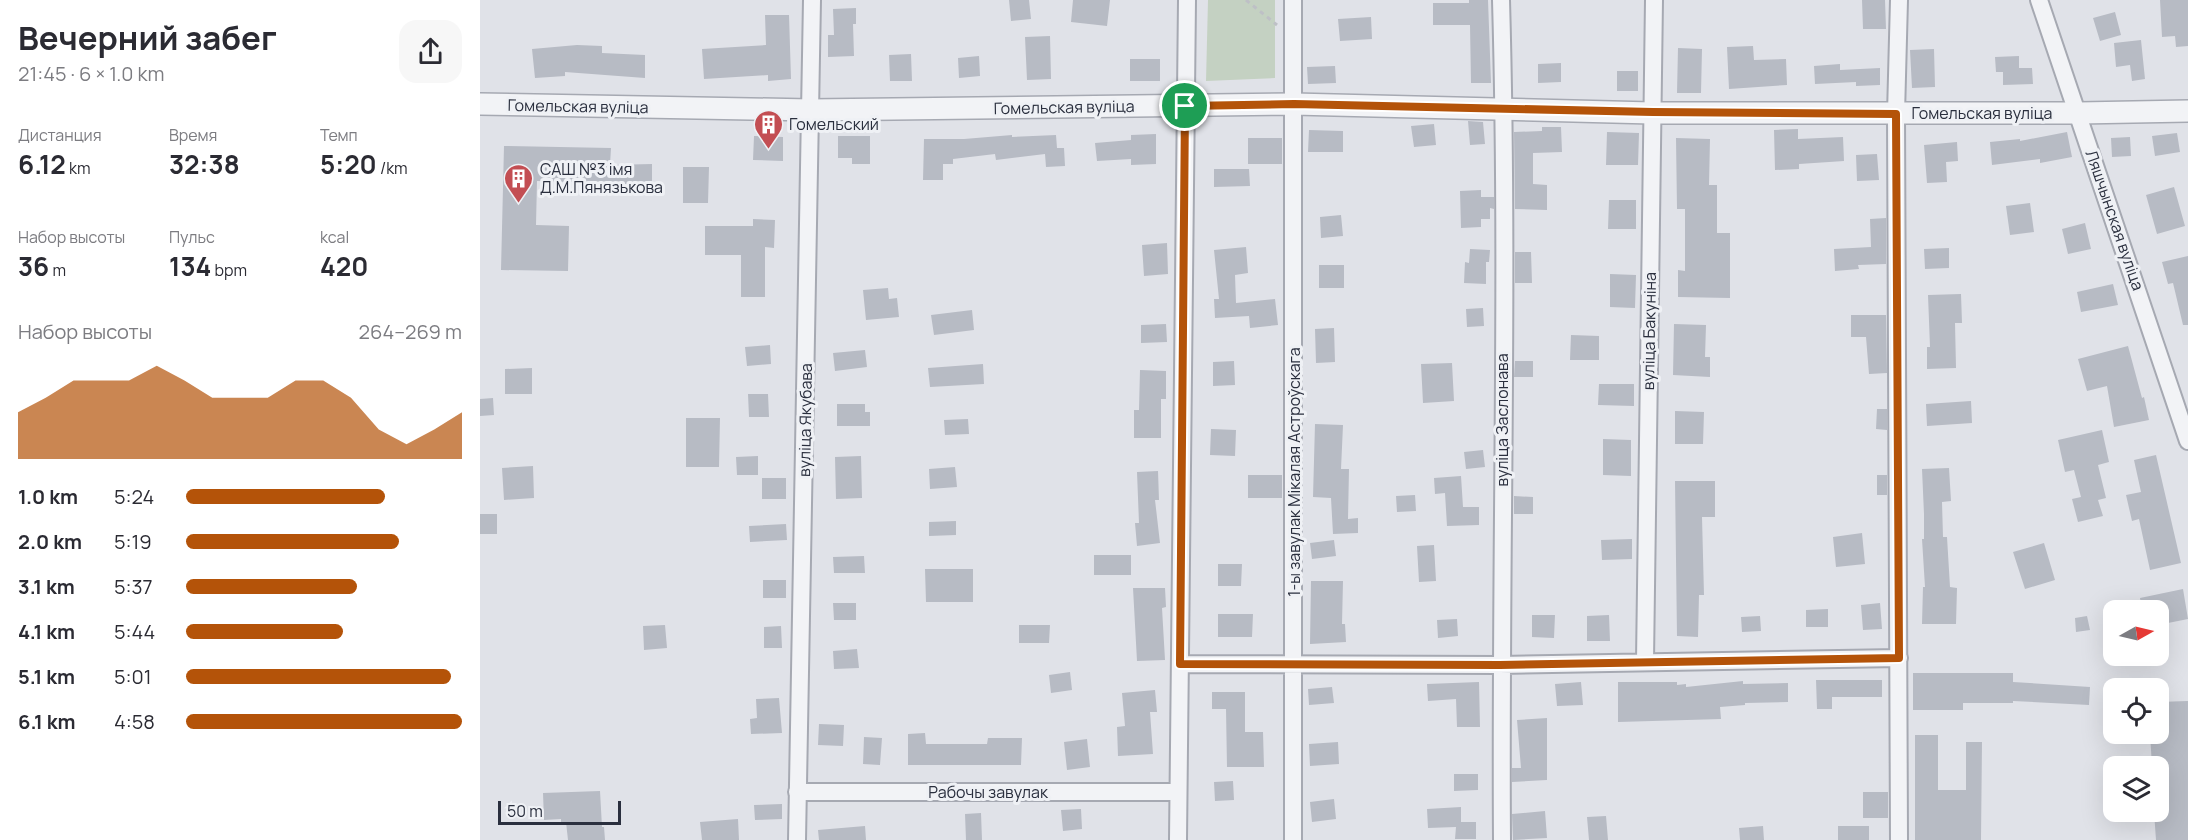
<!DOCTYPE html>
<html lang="ru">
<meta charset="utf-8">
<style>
:root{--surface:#fff;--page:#f7f7f7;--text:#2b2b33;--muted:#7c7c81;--accent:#b45309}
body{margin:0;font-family:Manrope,sans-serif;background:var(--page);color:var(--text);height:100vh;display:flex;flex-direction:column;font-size:22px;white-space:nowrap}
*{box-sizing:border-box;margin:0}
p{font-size:20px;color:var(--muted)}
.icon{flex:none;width:33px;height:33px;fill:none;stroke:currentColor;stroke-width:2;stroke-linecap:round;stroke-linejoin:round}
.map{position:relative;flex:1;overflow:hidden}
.details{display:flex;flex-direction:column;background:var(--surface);width:480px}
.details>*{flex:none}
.needle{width:39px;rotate:82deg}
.fabs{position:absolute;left:1623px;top:600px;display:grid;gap:12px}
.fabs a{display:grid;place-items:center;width:66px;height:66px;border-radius:12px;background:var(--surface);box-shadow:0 6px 24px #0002;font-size:30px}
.scale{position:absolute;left:18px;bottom:15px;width:123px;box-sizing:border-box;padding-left:6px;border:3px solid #2a2f3e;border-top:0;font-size:16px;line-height:21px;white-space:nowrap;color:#2a2f3e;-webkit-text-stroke:4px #eff1f5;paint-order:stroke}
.pin{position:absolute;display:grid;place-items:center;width:51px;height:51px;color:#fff;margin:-26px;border:3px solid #fff;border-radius:50%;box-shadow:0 2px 6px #0007}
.round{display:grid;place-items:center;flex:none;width:63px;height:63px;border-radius:18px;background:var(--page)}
.summary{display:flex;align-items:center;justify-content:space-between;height:102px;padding:0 18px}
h1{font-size:33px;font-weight:700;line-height:45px}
.figures{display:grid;grid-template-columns:repeat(3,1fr);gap:9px;height:102px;padding:6px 18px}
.figures div{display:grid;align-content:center}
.figures b{font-size:26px;font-weight:700}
.figures small{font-size:16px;font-weight:400}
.figures p{font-size:16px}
.chart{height:168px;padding:12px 18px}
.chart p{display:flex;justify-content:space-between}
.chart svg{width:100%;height:108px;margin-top:6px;fill:var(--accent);opacity:.7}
ul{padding:0 18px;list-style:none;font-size:20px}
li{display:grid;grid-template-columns:96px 72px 1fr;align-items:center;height:45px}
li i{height:15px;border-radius:8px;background:var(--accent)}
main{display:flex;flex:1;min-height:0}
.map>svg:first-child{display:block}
.green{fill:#c4d1c2}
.building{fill:#b7bbc4}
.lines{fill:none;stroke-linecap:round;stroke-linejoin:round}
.minor-casing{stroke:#a6a9b2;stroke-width:20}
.tertiary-casing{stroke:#a6a9b2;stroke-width:24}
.path{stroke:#bec0c6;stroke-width:3;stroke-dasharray:4.5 4.5;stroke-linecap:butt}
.minor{stroke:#f2f3f6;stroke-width:16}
.tertiary{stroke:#f2f3f6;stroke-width:21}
.route-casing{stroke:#fff;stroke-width:12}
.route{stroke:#b45309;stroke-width:8}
.labels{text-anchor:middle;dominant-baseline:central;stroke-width:6;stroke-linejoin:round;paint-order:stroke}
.street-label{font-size:16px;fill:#2a2f3e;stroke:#eff1f5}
.poi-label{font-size:16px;fill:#2a2f3e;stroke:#eff1f5;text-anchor:start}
</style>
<main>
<section class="details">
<div class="summary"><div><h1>Вечерний забег</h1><p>21:45 · 6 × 1.0 km</p></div><a class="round"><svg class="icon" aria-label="share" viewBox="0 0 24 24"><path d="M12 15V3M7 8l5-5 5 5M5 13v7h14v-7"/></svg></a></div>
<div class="figures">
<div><p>Дистанция</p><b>6.12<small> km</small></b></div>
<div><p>Время</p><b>32:38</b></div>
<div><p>Темп</p><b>5:20<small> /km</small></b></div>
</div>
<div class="figures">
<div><p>Набор высоты</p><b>36<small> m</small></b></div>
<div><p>Пульс</p><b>134<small> bpm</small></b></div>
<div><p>kcal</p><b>420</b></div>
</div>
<div class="chart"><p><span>Набор высоты</span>264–269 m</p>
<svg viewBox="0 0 160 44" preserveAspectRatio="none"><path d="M0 44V25L10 19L20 12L30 12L40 12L50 6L60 12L70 19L80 19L90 19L100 12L110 12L120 19L130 32L140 38L150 32L160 25V44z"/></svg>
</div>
<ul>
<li><b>1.0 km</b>5:24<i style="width:72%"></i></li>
<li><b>2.0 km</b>5:19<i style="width:77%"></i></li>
<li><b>3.1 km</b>5:37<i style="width:62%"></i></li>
<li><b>4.1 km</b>5:44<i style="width:57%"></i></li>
<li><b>5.1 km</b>5:01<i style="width:96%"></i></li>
<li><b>6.1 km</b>4:58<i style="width:100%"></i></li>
</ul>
</section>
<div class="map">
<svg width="1708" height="840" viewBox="0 0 1708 840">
<rect width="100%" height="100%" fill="#e0e2e8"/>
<path class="green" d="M728,0h67v78l-69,3z"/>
<path class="building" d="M529,0h20l2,19 -20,2z
M593,0h37l-3,26 -36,-4z
M989,0h19l3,83h-20l-1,-58h-37v-22h36z
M1382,0h23l1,29h-23z
M1680,0h28v46l-12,1 -1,-11 -13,1z
M376,8v16h-3l1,32 -26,1v-22h6l-1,-26z
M1635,12l6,23 -21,6 -7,-23z
M285,15h24l2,64 -23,2v-6l-64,4 -2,-30 64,-4z
M891,17l1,22 -32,2 -2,-22z
M570,36l1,43 -24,1 -2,-43z
M1661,40l4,39 -13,2 -2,-16 -14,2 -2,-24z
M97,45l25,1v7l43,2v23l-80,-6v4l-30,2 -3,-29z
M1273,46l1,14 32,-1 1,26 -58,4 -2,-42z
M1198,48l24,1 -1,44h-24z
M1454,49l1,38 -23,1 -2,-38z
M431,54l1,27h-22l-1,-26z
M499,56l1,20 -21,2 -1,-20z
M1539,56v12h13l1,16 -30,1v-13h-7l-1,-15z
M650,59h30v22h-30z
M1081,63v19l-23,1v-19z
M1360,64v6l40,-2v17l-24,1v-4l-41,2 -1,-18z
M855,66l1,17 -28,1 -1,-17z
M1137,71h21v20h-21z
M988,121l15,1 2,22 -15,1z
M954,124l2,21 -22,2 -3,-21z
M1062,127h19l1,25 -29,1v31l14,1v25l-32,-1 -1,-77 28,-1z
M1318,129v10l45,-2 1,24 -45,3v5l-24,1 -1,-40z
M829,130l34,1v21h-35z
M1127,132l32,1 -1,32h-32z
M1587,132l5,25 -32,6v-4l-48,6 -2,-23 30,-3v2z
M1697,133l3,19 -25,4 -3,-20z
M676,134v30l-25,1v-6l-34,2 -2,-18 36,-3v-5z
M532,135v2l44,-2 1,13h7l1,18 -19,1 -1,-13 -49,6 -1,-6 -42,5v5h-10v16h-20l1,-41h40z
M274,136l29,1v24l-30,-1z
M358,136h32v28h-18v-6h-14z
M1650,137l1,19 -19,1 -1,-19z
M768,138h34v26h-34z
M1196,138l34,1 -1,46h8v48h13v65l-52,-1v-27l7,1v-62h-8z
M1477,142l1,19 -12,1 1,20 -20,1 -3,-38z
M24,146l107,2 -1,17 42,-1v30l-24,1v-11l-91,-3 -1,44 33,1 -1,45 -67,-1z
M1397,154l2,26 -22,1 -1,-26z
M203,167h26l-1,36h-25z
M734,169h35l1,17 -36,1z
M1694,187l11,39 -28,8 -11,-39z
M1001,190v7h13v12l-4,-1v11h-9v8l-20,1 -1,-37z
M1129,200h27v29h-28z
M1550,203l4,29 -24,3 -4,-29z
M861,215l2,21 -22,2 -1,-21z
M1406,218v46l-28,1 1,4 -24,2 -1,-22 37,-2 -1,-28z
M273,219l22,1 -1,28 -9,-1v50h-24v-42h-36v-29h48z
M1605,223l6,26 -23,5 -6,-25z
M687,243l1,31 -24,2 -2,-31z
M766,247l2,26 -13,2 1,28 39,-4 3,26 -28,3 -1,-12 -34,2 -1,-19h5l-5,-49z
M1469,248v20l-24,1 -1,-20z
M990,249l20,1 -1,12h-3v22l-22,-1 1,-21 4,1z
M1035,252h16l1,31h-17z
M1708,256v69h-5l-10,-42 -5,1 -6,-22z
M839,265h25v23h-25z
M1130,274l26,1 -1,33 -25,-1z
M1633,284l5,21 -37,7 -4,-20z
M408,288l1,11 8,-1 2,19 -33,3 -3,-30z
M1481,294l1,29h-7l1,45 -29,1v-22h3l-2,-52z
M1003,308l1,18 -17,1 -1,-18z
M492,310l2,20 -40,5 -3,-20z
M1371,315h35l1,58 -18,1 -3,-37h-15z
M686,324l1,18 -26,1v-18z
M1194,324l32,1 -1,32h5v20l-37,-2z
M854,328l1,34 -19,1 -1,-34z
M1091,335l28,1v24h-29z
M290,345l1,19 -24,2 -2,-19z
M1648,346l14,52 2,-1 5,23 -35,7 -7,-41 -20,5 -9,-32z
M385,350l2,17 -32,4 -2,-18z
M754,361l1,24 -22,1v-24z
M1035,361h18v16h-19z
M972,363l2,38 -31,2 -2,-39z
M503,364l1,20 -54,3 -2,-19z
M52,368v26h-27v-25z
M660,370l26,1v28h-5v39h-27v-28h5z
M1119,384h35v22l-36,-1z
M268,394h20l1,23h-20z
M13,398l1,17 -14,1v-17z
M1491,401l1,22 -45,3 -1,-22z
M357,404h28v8h5v14h-33z
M1397,409h10v21l-11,-1z
M1195,411l29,1 -1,32h-28z
M206,418h34l-1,49h-33z
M488,419l1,15 -24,1 -1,-15z
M835,424l28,1 -2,44h8l-1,50 10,-1v15l-25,1 -2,-36 -18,-1z
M731,429l25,1 -1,26 -25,-1z
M1622,430l7,32 -11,3 8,33 -8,2 5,16 -25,6 -6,-23 9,-2 -7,-27 -9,2 -7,-32z
M1123,439l28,1v36l-28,-1z
M1003,450l2,17 -19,2 -2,-17z
M1676,455l25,108 -31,7 -11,-51 -7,2 -6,-26 15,-3 -7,-32z
M278,456v19h-21l-1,-18z
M381,456l1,42 -26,1 -1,-42z
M53,466l1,32 -30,2 -2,-32z
M475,467l2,20 -27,2 -1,-20z
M1469,468l2,33 -9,1 1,35h4l3,50 7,1 -1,36h-34l1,-37h2l-3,-48h2v-25l-2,-45z
M678,471l1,29h-4l5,43 -23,3 -2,-23h4l-2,-51z
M768,475h34v23h-34z
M1397,475h10v20h-10z
M981,476l2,31h16v18l-32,1 -2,-33 -10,1 -1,-16z
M282,478h24v21h-24z
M1195,481h40v36h-13l2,78h-5l-1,42 -21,-1z
M935,495l1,16 -19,1 -1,-16z
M1034,496l19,1v17h-19z
M0,514h17v20h-17z
M476,521v14l-27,1v-14z
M306,524l1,16 -37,2 -1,-16z
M1382,533l3,31 -29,3 -3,-30z
M1152,539v20l-30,1 -1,-20z
M854,540l2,16 -24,3 -2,-16z
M1564,543l11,37 -30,9 -12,-37z
M954,545l2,36 -17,1 -2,-36z
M614,555h37v20h-37z
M384,556l1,17h-31l-1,-16z
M738,564h24l-1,22h-23z
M445,569h48v33h-47z
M283,580h23v18h-23z
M831,581h32l-1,43h3l1,18 -36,2z
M653,588h32l1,19 -4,1 3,52 -28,1z
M1703,589l5,30 -30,6v-15h-16l-2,-12z
M353,603h23v17h-22z
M1400,603l2,26 -19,1 -2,-25z
M1348,609v18h-22v-17z
M738,614h35l-1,23h-34z
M1052,615h23l-1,23 -22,-1z
M1129,615l1,26h-23v-25z
M1280,616l1,15 -19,1 -1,-15z
M1607,616l3,14 -14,2 -1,-14z
M977,619l1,17 -20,2 -1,-18z
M185,625l2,23 -23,2 -1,-24z
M539,625h31l-1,18h-30z
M301,626l1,22h-18v-21z
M377,649l2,19 -25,1 -1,-18z
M590,672l2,18 -21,3 -2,-18z
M1433,673h100v9l77,5 -1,18 -76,-4v2h-50v7h-50z
M1336,680h66v17h-50v12h-15z
M1263,681v3l45,-1v19l-43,1v2l-25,2 1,12 -103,3v-40h59v3l9,-1v3z
M999,682l1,45h-23l-1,-28 -28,2 -1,-17z
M1101,682l2,23 -26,1 -2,-22z
M852,687l2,16 -25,2 -1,-16z
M675,690l2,22h-7l3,42 -35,2 -1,-29 8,-1 -3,-33z
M732,692h33v40h18l1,35h-37l-1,-58h-14z
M299,698l3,35 -31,1 -1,-15 7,-1 -1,-19z
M1708,701v139h-32l-2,-28h4v-46h-6l-2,-32h8v-32z
M1067,718v62l-35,2v-14h9l-4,-48z
M339,724l25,1 -1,21 -25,-1z
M445,733l1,11h61l1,-6h34l-1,27h-113v-31z
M1435,735h23v55h28v-48h16l-1,98h-66z
M384,737l18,1 -2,27 -17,-1z
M607,739l3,28 -23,3 -3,-28z
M858,742l1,22 -29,2 -1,-22z
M974,774h24v16l-24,1z
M753,781l1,19 -19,1 -1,-19z
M120,791l2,36h2l1,13h-37l-2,-18h-5v-3l-17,1 -1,-27z
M1383,792h25v26h-25z
M854,799l2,20 -24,3 -2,-20z
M302,804v15l-27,1 -1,-15z
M981,807v15h15v17h-21l1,-12 -28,1 -1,-19z
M601,809l1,20 -19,2 -2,-21z
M1065,811l2,27 -34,2 -1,-26z
M501,813l1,27h-16l-1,-26z
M1126,816l2,24h-19l-2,-23z
M258,819l1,21h-37l-2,-18z
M385,826l1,14h-47l-1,-10z
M1283,826l1,14h-24l-1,-12z
M1358,826h31v14h-31z"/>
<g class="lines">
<defs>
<path id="minor" d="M813,0v840
M1021,0c8,280 -1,560 1,840
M1419,0l-3,114 3,726
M1559,0l149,441
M1165,661l9,-661
M700,664l320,1 399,-7
M317,792h381
M317,840l15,-840
M698,840l9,-840"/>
<path id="tertiary" d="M0,104l331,6 483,-6 358,9h427l109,-2"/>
</defs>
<use href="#minor" class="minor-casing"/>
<use href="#tertiary" class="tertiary-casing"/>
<path class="path" d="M766,0l31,25"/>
<use href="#minor" class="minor"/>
<use href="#tertiary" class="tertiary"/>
</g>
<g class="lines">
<defs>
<path id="route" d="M814,104l359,8 243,2 3,544 -399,7 -320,-1 5,-558z"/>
</defs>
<use href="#route" class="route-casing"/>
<use href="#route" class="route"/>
</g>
<defs>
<symbol id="building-pin" viewBox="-11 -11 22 30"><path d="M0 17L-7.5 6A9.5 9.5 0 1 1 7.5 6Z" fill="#c34e53" stroke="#eff1f5"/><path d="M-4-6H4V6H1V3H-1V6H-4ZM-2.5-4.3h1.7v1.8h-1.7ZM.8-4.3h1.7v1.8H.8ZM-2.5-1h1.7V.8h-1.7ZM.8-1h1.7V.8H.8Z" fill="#fff"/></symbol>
</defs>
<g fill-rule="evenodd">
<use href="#building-pin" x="272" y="108" width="33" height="45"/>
<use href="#building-pin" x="22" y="162" width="33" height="45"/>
</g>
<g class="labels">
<g class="street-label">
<text transform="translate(98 106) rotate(1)">Гомельская вуліца</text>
<text transform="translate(584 107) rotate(-1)">Гомельская вуліца</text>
<text x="1502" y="113">Гомельская вуліца</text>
<text transform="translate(1635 220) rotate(71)">Ляшчынская вуліца</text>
<text transform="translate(1169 331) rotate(-89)">вуліца Бакуніна</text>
<text transform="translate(325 420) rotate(-89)">вуліца Якубава</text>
<text transform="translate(1022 420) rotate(-90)">вуліца Заслонава</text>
<text transform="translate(814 472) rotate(-90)">1-ы завулак Мікалая Астроўскага</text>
<text x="508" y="792">Рабочы завулак</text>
</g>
<g class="poi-label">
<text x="309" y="124">Гомельский</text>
<text x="60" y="169">САШ №3 імя<tspan x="60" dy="18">Д.М.Пянязькова</tspan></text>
</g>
</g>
</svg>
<div class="fabs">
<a><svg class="needle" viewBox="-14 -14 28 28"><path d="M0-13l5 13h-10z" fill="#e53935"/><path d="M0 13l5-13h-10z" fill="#7c7c81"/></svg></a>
<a><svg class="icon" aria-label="locate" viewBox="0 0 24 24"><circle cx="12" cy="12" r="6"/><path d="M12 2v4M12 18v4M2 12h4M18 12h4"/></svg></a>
<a><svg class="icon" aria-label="layers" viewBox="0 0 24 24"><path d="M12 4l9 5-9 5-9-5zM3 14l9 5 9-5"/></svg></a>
</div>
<div class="scale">50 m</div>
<div class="pin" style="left:705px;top:106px;background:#1e9e55"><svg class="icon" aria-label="arrive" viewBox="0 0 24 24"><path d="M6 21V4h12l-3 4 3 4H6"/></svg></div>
</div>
</main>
